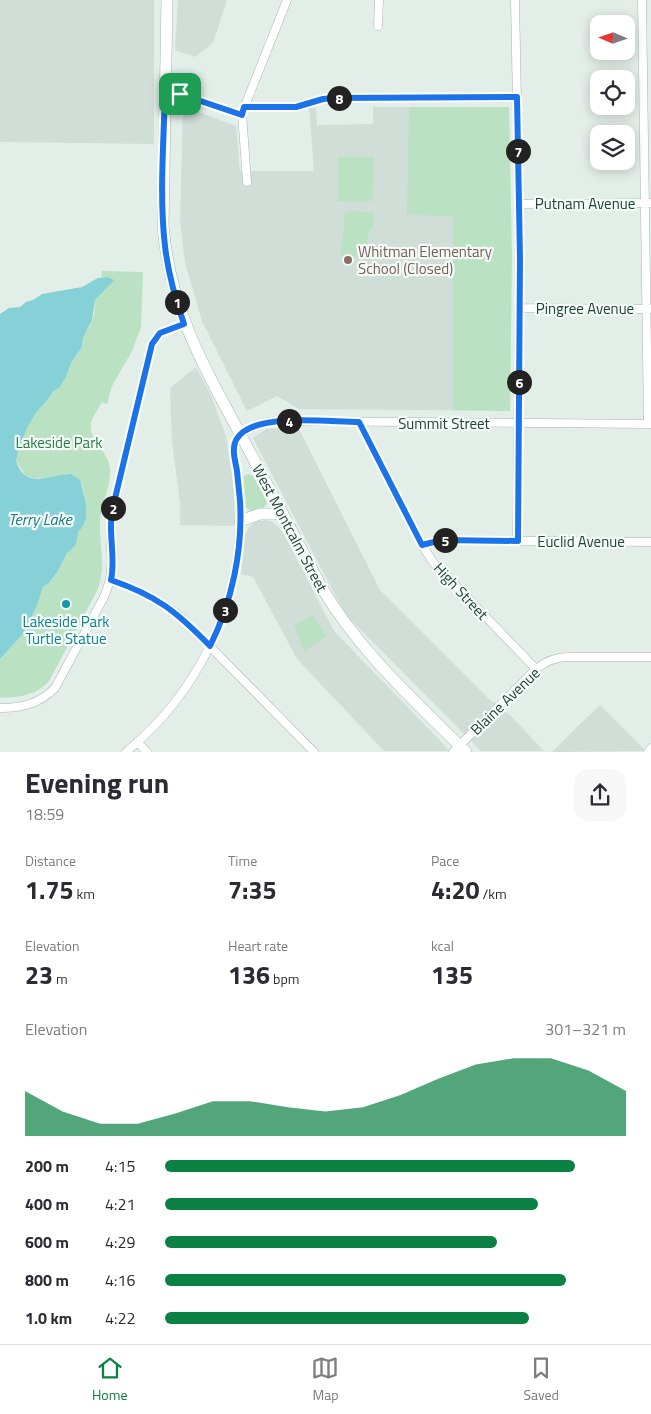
<!DOCTYPE html>
<meta charset="utf-8">
<style>
:root{--surface:#fff;--page:#f7f7f7;--text:#2b2b33;--muted:#7c7c81;--line:#e1e1e2;--accent:#0b8043}
body{margin:0;font-family:"Titillium Web",sans-serif;background:var(--page);color:var(--text);height:100vh;display:flex;flex-direction:column;font-size:19px;white-space:nowrap}
*{box-sizing:border-box;margin:0}
p{font-size:16px;color:var(--muted)}
.icon{flex:none;width:28px;height:28px;fill:none;stroke:currentColor;stroke-width:2;stroke-linecap:round;stroke-linejoin:round}
.map{position:relative;height:752px;overflow:hidden}
.panel{display:flex;flex-direction:column;background:var(--surface);flex:1}
.panel>*{flex:none}
.needle{width:32px;rotate:272deg}
.controls{position:absolute;left:590px;top:15px;display:grid;gap:10px}
.controls a{display:grid;place-items:center;width:45px;height:45px;border-radius:10px;background:var(--surface);box-shadow:0 2px 12px #0003;font-size:25px}
.pin{position:absolute;display:grid;place-items:center;width:42px;height:42px;color:#fff;margin:-21px;border-radius:10px;box-shadow:0 2px 8px #0006}
.km{position:absolute;width:25px;height:25px;margin:-12px;border-radius:50%;background:#222;color:#fff;font-size:14px;line-height:25px;text-align:center}
.round{display:grid;place-items:center;flex:none;width:52px;height:52px;border-radius:15px;background:var(--page)}
.overview{display:flex;align-items:center;justify-content:space-between;height:85px;padding:0 25px}
h1{font-size:28px;font-weight:700;line-height:38px}
.figures{display:grid;grid-template-columns:repeat(3,1fr);gap:8px;height:85px;padding:5px 25px}
.figures div{display:grid;align-content:center}
.figures b{font-size:25px;font-weight:700}
.figures small{font-size:14px;font-weight:400}
.figures p{font-size:14px}
.chart{height:140px;padding:10px 25px}
.chart p{display:flex;justify-content:space-between}
.chart svg{width:100%;height:90px;margin-top:5px;fill:var(--accent);opacity:.7}
ul{padding:0 25px;list-style:none;font-size:16px}
li{display:grid;grid-template-columns:80px 60px 1fr;align-items:center;height:38px}
li i{height:12px;border-radius:6px;background:var(--accent)}
.tabs{display:flex;justify-content:space-around;align-items:center;height:70px;border-top:1px solid var(--line);background:var(--surface);font-size:14px;color:var(--muted)}
.tabs a{display:grid;justify-items:center;gap:2px}
.tabs .on{color:var(--accent)}
.map>svg:first-child{display:block}
.built{fill:#d1ded7}
.green{fill:#bae1c2}
.water{fill:#86d1d8}
.lines{fill:none;stroke-linecap:round;stroke-linejoin:round}
.street-casing{stroke:#a5b7af;stroke-width:9}
.secondary-casing{stroke:#a0bbb0;stroke-width:12}
.street{stroke:#fff;stroke-width:8}
.secondary{stroke:#fff;stroke-width:11}
.route-casing{stroke:#fff;stroke-width:10}
.route{stroke:#1a73e8;stroke-width:6}
.education-dot{fill:#8d6e63;stroke:#f4faf7;stroke-width:2}
.culture-dot{fill:#0f9aa8;stroke:#f4faf7;stroke-width:2}
.labels{text-anchor:middle;dominant-baseline:central;stroke-width:4.5;stroke-linejoin:round;paint-order:stroke}
.street-label{font-size:15px;fill:#214236;stroke:#f4faf7}
.education-label{font-size:15px;fill:#785e54;stroke:#f4faf7;text-anchor:start}
.park-label{font-size:15px;fill:#277d42;stroke:#f4faf7}
.culture-label{font-size:15px;fill:#0d838f;stroke:#f4faf7}
.water-label{font-size:16px;font-style:italic;fill:#147984;stroke:#f4faf7}
</style>
<div class="map">
<svg width="651" height="752" viewBox="0 0 651 752">
<rect width="100%" height="100%" fill="#e3eee8"/>
<path class="built" d="M0,0h154v144l-154,-2z
M178,0h49l-14,43 -18,14 -20,-7z
M183,106l53,20 4,45h74l-5,-63h7l1,17 56,-1v-17h136l1,304 -211,-2 -22,-13 -30,15 -45,-90 -17,-58 -5,-42z
M196,367l15,28 15,41 8,54 1,36 -55,-1v-22l-8,-61 -2,-54z
M298,427l82,163 108,108 23,18 33,35h-63l-136,-137 -92,-176 13,-9z
M266,520l7,2 7,7 7,11 47,91 116,120h-66l-87,-92 -44,-82 -12,-3 4,-39 4,-8 6,-5z
M600,705l46,46 -94,1 26,-26z"/>
<path class="green" d="M409,107h100l3,150 -2,154 -57,-1v-194l-46,-1z
M338,157h36l-1,44h-35z
M347,211l25,1 2,2 -1,14 -4,2 -2,19h-6v8h-17l-4,-2 4,-28v-13z
M102,271l41,1 -2,55 -9,24 -20,35 -5,18 -5,-2c-4,7 -9,14 -11,21 -3,18 18,28 19,46 1,18 -9,35 -10,53 -1,27 7,42 -3,69l-48,90c-13,15 -30,16 -49,17v-39l22,-24 14,-27 7,-21 6,-4 9,-12 9,-18 7,-6 5,-16 7,-13v-15l-4,-19 -9,-9 -7,-1 -13,4h-20l-8,-3 -9,-14c3,-16 11,-35 20,-48 6,-8 13,-13 17,-22l6,-3 9,-15 4,-12 10,-14 1,-9 7,-13 4,-10 1,-15 15,-17 1,-5 -10,-1z
M248,474l5,2 13,24 1,4 -4,4 -13,3 -4,-4 -2,-28v-3z
M312,615l14,21 -22,16 -10,-27z"/>
<path class="water" d="M98,278l10,-1 6,3 -19,20 -3,20 -9,18 -1,9 -10,14 -6,16 -7,11 -6,3c-4,9 -11,14 -17,22 -9,13 -17,32 -20,48 10,30 34,13 55,13l9,6 6,23v15l-3,8 -4,5 -4,15 -8,7 -9,18 -9,12 -6,4 -7,21 -14,27 -22,24v-345l9,-6 11,-1 6,-5 7,-2 9,-6 40,-7z"/>
<g class="lines">
<defs>
<path id="street" d="M515,0l5,258 -3,283
M642,0l6,424
M378,26l1,-26
M165,89l77,26
M244,107h52l27,-8 10,-1 184,-1
M247,182l-5,-69 45,-113
M519,204l132,-1
M520,308l131,1
M359,422l63,123 11,17 103,107
M422,545l20,-5 209,2
M111,580c25,9 48,19 69,36l134,136
M0,708c22,0 39,-4 55,-20l49,-91c14,-30 3,-55 8,-86l40,-168 8,-10 24,-9
M137,742l10,10
M126,752c70,-57 113,-143 114,-233 1,-14 0,-28 -2,-42 -2,-10 -5,-20 -4,-30 5,-20 27,-25 45,-26l372,3
M453,752l83,-83c10,-8 20,-12 32,-12h83
M648,752l3,-4"/>
<path id="secondary" d="M167,0l-4,226c7,84 42,143 81,215 26,49 52,98 78,147 37,63 93,113 144,164
M240,521l20,-7h23"/>
</defs>
<use href="#street" class="street-casing"/>
<use href="#secondary" class="secondary-casing"/>
<use href="#street" class="street"/>
<use href="#secondary" class="secondary"/>
</g>
<g class="lines">
<defs>
<path id="route" d="M165,89l77,26 2,-8h52l27,-8 10,-1 184,-1 3,161 -2,283 -76,-1 -20,5 -63,-123c-29,0 -93,-8 -116,10 -5,4 -9,10 -9,16 -1,7 2,16 3,23 1,10 2,20 3,30 3,49 -8,101 -30,145 -34,-35 -53,-50 -99,-66 5,-23 -3,-46 1,-69l40,-167 8,-11 24,-9c-9,-26 -16,-51 -19,-78 -6,-52 -1,-105 0,-157z"/>
</defs>
<use href="#route" class="route-casing"/>
<use href="#route" class="route"/>
</g>
<circle class="education-dot" cx="348" cy="260" r="5"/>
<circle class="culture-dot" cx="66" cy="604" r="5"/>
<g class="labels">
<g class="street-label">
<text x="585" y="203">Putnam Avenue</text>
<text x="585" y="308">Pingree Avenue</text>
<text x="444" y="423">Summit Street</text>
<text transform="translate(290 528) rotate(62)">West Montcalm Street</text>
<text x="581" y="541">Euclid Avenue</text>
<text transform="translate(461 591) rotate(47)">High Street</text>
<text transform="translate(505 701) rotate(-44)">Blaine Avenue</text>
</g>
<g class="education-label">
<text x="358" y="251">Whitman Elementary<tspan x="358" dy="17">School (Closed)</tspan></text>
</g>
<g class="park-label">
<text x="59" y="442">Lakeside Park</text>
</g>
<g class="culture-label">
<text x="66" y="621">Lakeside Park<tspan x="66" dy="17">Turtle Statue</tspan></text>
</g>
<g class="water-label">
<text x="40" y="519">Terry Lake</text>
</g>
</g>
</svg>
<div class="controls">
<a><svg class="needle" viewBox="-14 -14 28 28"><path d="M0-13l5 13h-10z" fill="#e53935"/><path d="M0 13l5-13h-10z" fill="#7c7c81"/></svg></a>
<a><svg class="icon" aria-label="locate" viewBox="0 0 24 24"><circle cx="12" cy="12" r="6"/><path d="M12 2v4M12 18v4M2 12h4M18 12h4"/></svg></a>
<a><svg class="icon" aria-label="layers" viewBox="0 0 24 24"><path d="M12 4l9 5-9 5-9-5zM3 14l9 5 9-5"/></svg></a>
</div>
<div class="pin" style="left:180px;top:94px;background:#1e9e55"><svg class="icon" aria-label="arrive" viewBox="0 0 24 24"><path d="M6 21V4h12l-3 4 3 4H6"/></svg></div>
<b class="km" style="left:177px;top:302px">1</b>
<b class="km" style="left:113px;top:508px">2</b>
<b class="km" style="left:225px;top:610px">3</b>
<b class="km" style="left:289px;top:421px">4</b>
<b class="km" style="left:445px;top:540px">5</b>
<b class="km" style="left:519px;top:382px">6</b>
<b class="km" style="left:518px;top:151px">7</b>
<b class="km" style="left:339px;top:98px">8</b>
</div>
<section class="panel">
<div class="overview"><div><h1>Evening run</h1><p>18:59</p></div><a class="round"><svg class="icon" aria-label="share" viewBox="0 0 24 24"><path d="M12 15V3M7 8l5-5 5 5M5 13v7h14v-7"/></svg></a></div>
<div class="figures">
<div><p>Distance</p><b>1.75<small> km</small></b></div>
<div><p>Time</p><b>7:35</b></div>
<div><p>Pace</p><b>4:20<small> /km</small></b></div>
</div>
<div class="figures">
<div><p>Elevation</p><b>23<small> m</small></b></div>
<div><p>Heart rate</p><b>136<small> bpm</small></b></div>
<div><p>kcal</p><b>135</b></div>
</div>
<div class="chart"><p><span>Elevation</span>301–321 m</p>
<svg viewBox="0 0 160 44" preserveAspectRatio="none"><path d="M0 44V22L10 32L20 38L30 38L40 33L50 27L60 27L70 30L80 32L90 30L100 24L110 16L120 9L130 6L140 6L150 12L160 22V44z"/></svg>
</div>
<ul>
<li><b>200 m</b>4:15<i style="width:89%"></i></li>
<li><b>400 m</b>4:21<i style="width:81%"></i></li>
<li><b>600 m</b>4:29<i style="width:72%"></i></li>
<li><b>800 m</b>4:16<i style="width:87%"></i></li>
<li><b>1.0 km</b>4:22<i style="width:79%"></i></li>
</ul>
</section>
<nav class="tabs">
<a class="on"><svg class="icon" aria-label="home" viewBox="0 0 24 24"><path d="M3 11l9-7 9 7M6 9v11h12V9"/></svg>Home</a>
<a><svg class="icon" aria-label="map" viewBox="0 0 24 24"><path d="M3 6l6-2 6 2 6-2v14l-6 2-6-2-6 2zM9 4v14M15 6v14"/></svg>Map</a>
<a><svg class="icon" aria-label="saved" viewBox="0 0 24 24"><path d="M7 4h10v16l-5-4-5 4z"/></svg>Saved</a>
</nav>
